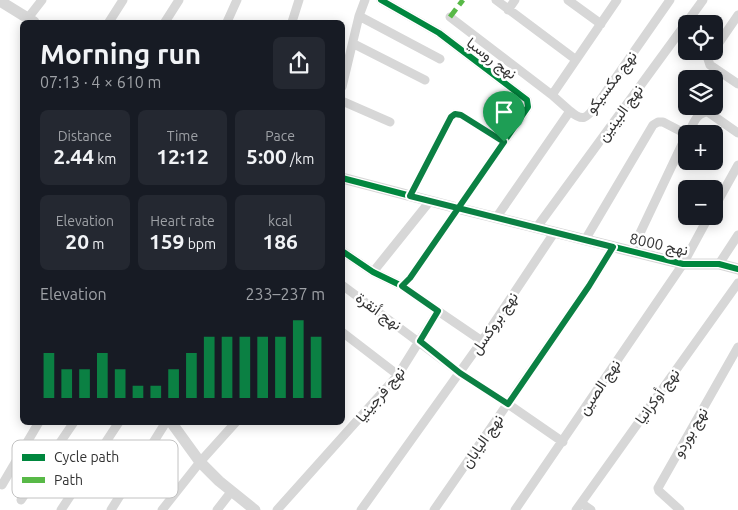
<!DOCTYPE html>
<meta charset="utf-8">
<style>
:root{--surface:#171b24;--page:#242831;--text:#f1f3f6;--muted:#9ea1a6;--accent:#0b8043}
body{margin:0;font-family:Ubuntu,Vazirmatn,sans-serif;background:var(--page);color:var(--text);height:100vh;display:flex;flex-direction:column;font-size:19px;white-space:nowrap}
*{box-sizing:border-box;margin:0}
p{font-size:16px;color:var(--muted)}
.icon{flex:none;width:28px;height:28px;fill:none;stroke:currentColor;stroke-width:2;stroke-linecap:round;stroke-linejoin:round}
.map{position:relative;flex:1;overflow:hidden}
.drawer{position:absolute;left:20px;top:20px;width:325px;height:405px;display:flex;flex-direction:column;background:var(--surface);border-radius:8px;box-shadow:0 2px 12px #0003}
.drawer>*{flex:none}
.buttons{position:absolute;left:678px;top:15px;display:grid;gap:10px}
.buttons a{display:grid;place-items:center;width:45px;height:45px;border-radius:8px;background:var(--surface);box-shadow:0 2px 12px #0003;font-size:25px}
.pin{position:absolute;display:grid;place-items:center;width:42px;height:42px;color:#fff;margin:-51px -21px;border-radius:50% 50% 50% 0;rotate:-45deg;box-shadow:0 0 5px #0007}
.pin .icon{rotate:45deg}
.round{display:grid;place-items:center;flex:none;width:52px;height:52px;border-radius:8px;background:var(--page)}
.overview{display:flex;align-items:center;justify-content:space-between;height:85px;padding:0 20px}
h1{font-size:28px;font-weight:600;line-height:38px}
.stats{display:grid;grid-template-columns:repeat(3,1fr);gap:8px;height:85px;padding:5px 20px}
.stats div{display:grid;align-content:center;border-radius:8px;background:var(--page);text-align:center}
.stats b{font-size:21px;font-weight:600}
.stats small{font-size:14px;font-weight:400}
.stats p{font-size:14px}
.chart{height:140px;padding:10px 20px}
.chart p{display:flex;justify-content:space-between}
.chart svg{width:100%;height:90px;margin-top:5px;stroke:var(--accent);stroke-width:6}
.map>svg:first-child{display:block}
.lines{fill:none;stroke-linecap:round;stroke-linejoin:round}
.minor{stroke:#d7d7d7;stroke-width:9}
.tertiary{stroke:#d7d7d7;stroke-width:11}
.quiet{stroke:#58b947;stroke-width:5;stroke-dasharray:10 5;stroke-linecap:butt}
.cycleway-casing{stroke:#fff;stroke-width:9}
.cycleway{stroke:#00873e;stroke-width:6}
.route-casing{stroke:#fff;stroke-width:10}
.route{stroke:#0b8043;stroke-width:6}
.labels{text-anchor:middle;dominant-baseline:central;stroke-width:5;stroke-linejoin:round;paint-order:stroke}
.street-label{font-size:15px;fill:#333;stroke:#fff}
.key{fill:#fff;stroke:#c2c2c2;stroke-width:1}
.key-label{font-size:14px;fill:#333}
</style>
<div class="map">
<svg width="738" height="510" viewBox="0 0 738 510">
<rect width="100%" height="100%" fill="#fff"/>
<g class="lines">
<path class="minor" d="M496,0l79,59
M568,0l33,24
M508,10l7,-10
M359,16l81,43
M450,17l102,78
M28,18l14,-18
M109,22l14,-22
M165,22l14,-22
M227,22l10,-22
M292,22l7,-22
M354,44l71,36
M714,50l24,-35
M713,51l-5,8 2,6 28,19
M342,87l17,-71 6,-16
M342,101l48,21
M570,111l-18,-16 65,-95
M688,134c5,-9 8,-22 20,-22l30,21
M410,196l41,-79 4,-3 6,1 43,27
M714,208l24,-43
M496,218l74,-107c14,12 17,6 26,-5l74,-106
M537,227l166,-227
M585,240l68,-115 5,-3h5l23,12
M632,250l54,-114
M342,251l31,21 29,14 8,-8 118,-171 -1,-7 -88,-67 -58,-33
M719,264l19,-29
M373,272l57,-71
M342,285l118,88 48,31 55,38
M402,286l36,25
M342,332l56,43
M2,485l37,-63
M21,500l53,-78
M581,503l10,7
M61,510l58,-88
M111,510l55,-88
M162,510l38,-48 36,-40
M217,510l14,-18
M277,510l121,-135 40,-64 44,30
M361,510l121,-169 72,-108
M434,510l155,-224 24,-39
M515,510l168,-246 26,-48
M576,510l162,-227
M680,510l-21,-19 -1,-3 80,-141"/>
<path class="tertiary" d="M0,1l34,21
M342,178l115,30 226,56h36l19,5
M171,422l29,40 19,19 36,29"/>
<path class="quiet" d="M450,17l13,-17"/>
<defs>
<path id="cycleway" d="M342,178l115,30 226,56h36l19,5
M342,251l31,21 29,14 8,-8 118,-171 -1,-7 -88,-67 -58,-33"/>
</defs>
<use href="#cycleway" class="cycleway-casing"/>
<use href="#cycleway" class="cycleway"/>
</g>
<g class="lines">
<defs>
<path id="route" d="M504,142l-94,136 -8,8 36,25 -18,30 40,32 48,31 81,-118 24,-39c-68,-17 -135,-34 -203,-51l41,-79 4,-3 6,1 43,27"/>
</defs>
<use href="#route" class="route-casing"/>
<use href="#route" class="route"/>
</g>
<g class="labels">
<g class="street-label">
<text transform="translate(492 58) rotate(37)">نهج روسيا</text>
<text transform="translate(611 82) rotate(-53)">نهج مكسيكو</text>
<text transform="translate(620 113) rotate(-54)">نهج البينين</text>
<text transform="translate(659 244) rotate(12)">نهج 8000</text>
<text transform="translate(379 311) rotate(36)">نهج أنقرة</text>
<text transform="translate(494 323) rotate(-56)">نهج بروكسل</text>
<text transform="translate(599 387) rotate(-56)">نهج الصين</text>
<text transform="translate(380 394) rotate(-50)">نهج فرجينيا</text>
<text transform="translate(657 396) rotate(-54)">نهج أوكرانيا</text>
<text transform="translate(690 432) rotate(-60)">نهج بوردو</text>
<text transform="translate(482 441) rotate(-55)">نهج اليابان</text>
</g>
</g>
<rect x="12" y="440" width="166" height="58" rx="8" class="key"/>
<rect x="22" y="454" width="23" height="7" fill="#00873e"/>
<rect x="22" y="477" width="23" height="6" fill="#58b947"/>
<g class="key-label">
<text x="54" y="462">Cycle path</text>
<text x="54" y="485">Path</text>
</g>
</svg>
<div class="buttons">
<a><svg class="icon" aria-label="locate" viewBox="0 0 24 24"><circle cx="12" cy="12" r="6"/><path d="M12 2v4M12 18v4M2 12h4M18 12h4"/></svg></a>
<a><svg class="icon" aria-label="layers" viewBox="0 0 24 24"><path d="M12 4l9 5-9 5-9-5zM3 14l9 5 9-5"/></svg></a>
<a>+</a>
<a>−</a>
</div>
<div class="pin" style="left:504px;top:142px;background:#1e9e55"><svg class="icon" aria-label="arrive" viewBox="0 0 24 24"><path d="M6 21V4h12l-3 4 3 4H6"/></svg></div>
<section class="drawer">
<div class="overview"><div><h1>Morning run</h1><p>07:13 · 4 × 610 m</p></div><a class="round"><svg class="icon" aria-label="share" viewBox="0 0 24 24"><path d="M12 15V3M7 8l5-5 5 5M5 13v7h14v-7"/></svg></a></div>
<div class="stats">
<div><p>Distance</p><b>2.44<small> km</small></b></div>
<div><p>Time</p><b>12:12</b></div>
<div><p>Pace</p><b>5:00<small> /km</small></b></div>
</div>
<div class="stats">
<div><p>Elevation</p><b>20<small> m</small></b></div>
<div><p>Heart rate</p><b>159<small> bpm</small></b></div>
<div><p>kcal</p><b>186</b></div>
</div>
<div class="chart"><p><span>Elevation</span>233–237 m</p>
<svg viewBox="0 0 160 44" preserveAspectRatio="none"><path d="M5 44V22M15 44V30M25 44V30M35 44V22M45 44V30M55 44V38M65 44V38M75 44V30M85 44V22M95 44V14M105 44V14M115 44V14M125 44V14M135 44V14M145 44V6M155 44V14"/></svg>
</div>
</section>
</div>
